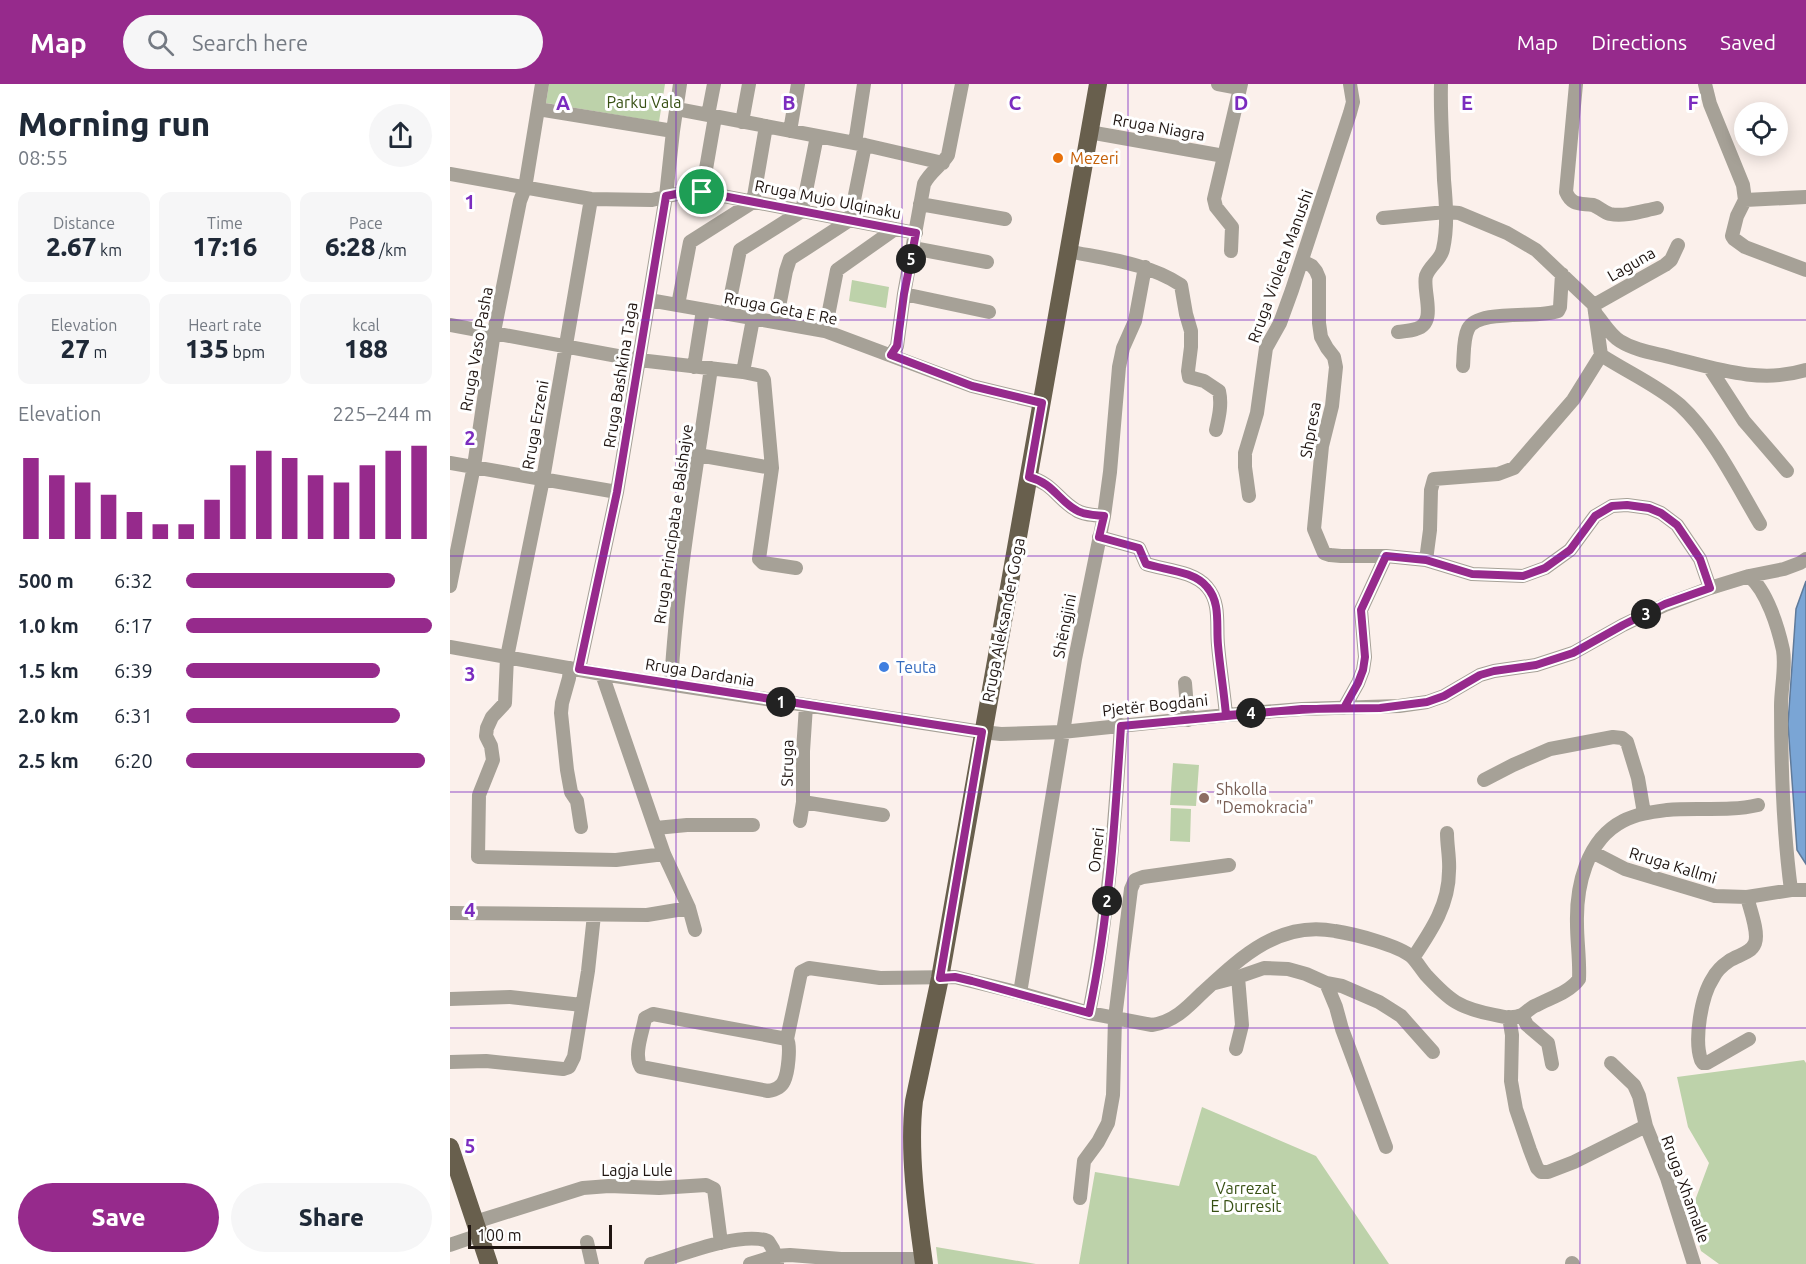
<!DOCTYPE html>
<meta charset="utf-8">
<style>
:root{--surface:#fff;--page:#f6f6f7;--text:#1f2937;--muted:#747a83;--accent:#962a8c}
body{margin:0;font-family:Ubuntu,sans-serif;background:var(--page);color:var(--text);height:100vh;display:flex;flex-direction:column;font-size:22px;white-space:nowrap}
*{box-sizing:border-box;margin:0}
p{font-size:20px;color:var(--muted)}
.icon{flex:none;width:33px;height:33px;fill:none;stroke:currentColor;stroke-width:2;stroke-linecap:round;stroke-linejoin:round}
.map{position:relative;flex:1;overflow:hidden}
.panel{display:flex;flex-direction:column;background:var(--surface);width:450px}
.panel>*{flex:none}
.fabs{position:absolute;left:1284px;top:18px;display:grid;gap:12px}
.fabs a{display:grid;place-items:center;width:54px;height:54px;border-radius:50%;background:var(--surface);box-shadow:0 3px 15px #0003;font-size:30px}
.scale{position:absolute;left:18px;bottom:15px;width:144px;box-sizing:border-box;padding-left:6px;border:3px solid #1f1511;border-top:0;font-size:16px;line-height:21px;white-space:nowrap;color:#1f1511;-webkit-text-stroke:4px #fff;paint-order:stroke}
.pin{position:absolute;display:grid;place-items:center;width:51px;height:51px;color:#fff;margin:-26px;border:3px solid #fff;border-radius:50%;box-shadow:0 2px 6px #0007}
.km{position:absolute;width:30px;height:30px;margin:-15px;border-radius:50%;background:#222;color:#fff;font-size:16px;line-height:30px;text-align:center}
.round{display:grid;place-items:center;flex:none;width:63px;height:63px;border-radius:32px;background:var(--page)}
.headline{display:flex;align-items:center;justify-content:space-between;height:102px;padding:0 18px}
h1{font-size:33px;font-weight:800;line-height:45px}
.metrics{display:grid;grid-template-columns:repeat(3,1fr);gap:9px;height:102px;padding:6px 18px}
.metrics div{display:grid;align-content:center;border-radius:12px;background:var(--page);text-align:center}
.metrics b{font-size:26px;font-weight:800}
.metrics small{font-size:16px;font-weight:400}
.metrics p{font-size:16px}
.chart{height:168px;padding:12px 18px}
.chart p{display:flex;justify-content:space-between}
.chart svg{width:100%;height:108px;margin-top:6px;stroke:var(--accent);stroke-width:6}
.primary-button{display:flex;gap:12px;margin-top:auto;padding:12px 18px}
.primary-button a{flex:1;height:69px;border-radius:36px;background:var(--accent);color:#fff;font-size:24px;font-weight:800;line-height:69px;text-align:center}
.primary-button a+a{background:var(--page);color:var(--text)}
ul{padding:0 18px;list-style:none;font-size:20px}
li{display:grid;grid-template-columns:96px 72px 1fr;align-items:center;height:45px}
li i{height:15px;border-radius:8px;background:var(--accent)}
header{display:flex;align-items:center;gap:36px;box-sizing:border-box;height:84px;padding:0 30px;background:var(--accent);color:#fff}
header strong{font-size:28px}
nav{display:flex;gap:33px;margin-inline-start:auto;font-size:21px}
.search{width:420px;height:54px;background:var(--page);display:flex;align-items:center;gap:15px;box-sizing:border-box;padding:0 21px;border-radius:33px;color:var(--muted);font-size:22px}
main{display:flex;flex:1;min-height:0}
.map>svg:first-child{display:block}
.green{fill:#bdd2aa}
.water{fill:#7aa5d5;stroke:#5f7a9a;stroke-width:1.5}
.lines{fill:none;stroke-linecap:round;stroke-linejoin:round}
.minor{stroke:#a6a197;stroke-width:14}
.major{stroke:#685f4d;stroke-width:18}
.route-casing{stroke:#fff;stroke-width:12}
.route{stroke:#962a8c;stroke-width:8}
.grid{fill:none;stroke:#7b2cbf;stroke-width:1.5;stroke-opacity:0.55}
.food-dot{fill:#e8710a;stroke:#fff;stroke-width:2}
.shop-dot{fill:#3f7fe0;stroke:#fff;stroke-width:2}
.education-dot{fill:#8d6e63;stroke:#fff;stroke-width:2}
.labels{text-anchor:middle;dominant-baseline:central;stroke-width:6;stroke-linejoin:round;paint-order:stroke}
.park-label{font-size:16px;fill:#375013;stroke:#fff}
.street-label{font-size:16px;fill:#1f1511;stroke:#fff}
.food-label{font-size:16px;fill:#c56008;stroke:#fff;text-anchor:start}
.shop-label{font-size:16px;fill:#366cbe;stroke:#fff;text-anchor:start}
.education-label{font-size:16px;fill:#785e54;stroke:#fff;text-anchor:start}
.grid-label{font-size:20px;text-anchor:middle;font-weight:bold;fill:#7b2cbf;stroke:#fff;stroke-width:6;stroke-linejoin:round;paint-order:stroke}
</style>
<header>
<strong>Map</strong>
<div class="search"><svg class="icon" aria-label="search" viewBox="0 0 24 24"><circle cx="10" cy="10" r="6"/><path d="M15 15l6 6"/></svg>Search here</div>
<nav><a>Map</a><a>Directions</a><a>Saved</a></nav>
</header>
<main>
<section class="panel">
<div class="headline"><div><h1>Morning run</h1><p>08:55</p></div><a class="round"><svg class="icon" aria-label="share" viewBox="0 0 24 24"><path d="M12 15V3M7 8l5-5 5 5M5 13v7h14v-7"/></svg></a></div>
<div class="metrics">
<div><p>Distance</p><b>2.67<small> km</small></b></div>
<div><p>Time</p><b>17:16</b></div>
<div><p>Pace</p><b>6:28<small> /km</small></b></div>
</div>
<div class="metrics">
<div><p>Elevation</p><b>27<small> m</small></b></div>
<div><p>Heart rate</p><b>135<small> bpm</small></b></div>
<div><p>kcal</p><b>188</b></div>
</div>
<div class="chart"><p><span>Elevation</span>225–244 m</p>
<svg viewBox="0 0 160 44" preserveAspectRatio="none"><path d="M5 44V11M15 44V18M25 44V21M35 44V26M45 44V33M55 44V38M65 44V38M75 44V28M85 44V14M95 44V8M105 44V11M115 44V18M125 44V21M135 44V14M145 44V8M155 44V6"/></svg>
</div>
<ul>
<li><b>500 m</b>6:32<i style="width:85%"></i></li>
<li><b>1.0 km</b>6:17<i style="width:100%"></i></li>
<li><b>1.5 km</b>6:39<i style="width:79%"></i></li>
<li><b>2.0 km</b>6:31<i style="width:87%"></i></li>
<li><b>2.5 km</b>6:20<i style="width:97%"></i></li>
</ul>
<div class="primary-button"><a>Save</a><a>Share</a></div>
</section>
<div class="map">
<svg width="1356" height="1180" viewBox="0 0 1356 1180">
<rect width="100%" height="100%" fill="#fbf0eb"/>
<path class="green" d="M99,0h116l-6,38 -113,-19z
M402,196l37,7 -3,21 -37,-7z
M723,679l26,2 -3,41 -26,-1z
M721,724l20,1 -1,33 -20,-1z
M1354,976l2,3v201h-87l-18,-13 -11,-37 19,-51 -21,-36 -11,-50z
M752,1023l114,49 73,108h-310l16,-92 84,14z
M486,1163l100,17h-98z"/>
<path class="water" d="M1356,497v283l-9,-14 -9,-126 8,-115z"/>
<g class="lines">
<path class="minor" d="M768,0l21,4
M1126,0l-10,108c6,14 14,11 27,13 6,2 10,7 17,9 15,3 32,-3 47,-6
M1255,0l5,20 33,81 2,15 -8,16 -5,20 2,3 11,8 61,23
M88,25l135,22
M227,25l188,36 78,18
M258,31l6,-31
M292,38l7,-38
M340,47l8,-47
M639,48l135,24
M405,59l9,-59
M0,90l141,25 61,1 29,-7 21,-1 214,41
M252,108l13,-75
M141,115l-48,280 -36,178 -2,46 -13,14 -5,11 -1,8 5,10 2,14 -14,35 -1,62 138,3 48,-6
M1295,116l61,-3
M470,120l85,15
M933,134l63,-6 13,1 48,20 29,17 58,55
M463,164l74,14
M617,167c39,8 81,12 114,34l5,29 5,17v16l-3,24 1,6 15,4 15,10c3,13 0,26 -3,39
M781,167l1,-24 -16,-20 -2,-8 27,-115
M852,177l10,5 4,5 3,7v45l2,14 6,11 7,9 2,10 -4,39 -10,40 -8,83 10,24 6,2 11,1h45l40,4 46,14 51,2 22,-8 25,-18 25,-34 17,-10 15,-1 22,3 12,5 16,12 23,34 10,29
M454,210l85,18
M199,216l176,31 147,55 70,17
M228,221l12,-63 63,-40 13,-76
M1144,221l71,-40 6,-5 7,-15
M1145,229c8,9 15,22 25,28 16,10 35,12 53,17 44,11 88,26 133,12
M277,230l13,-64 62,-39 15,-75
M326,238l10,-51 4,-12 60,-39 15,-75
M0,241l189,35 104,12 19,4 2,4 8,88 -13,91 4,4 33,5
M375,247l12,-61 58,-41
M948,248c6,-1 12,-1 18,-3 22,-6 6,-38 10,-53 4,-11 15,-16 17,-27 5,-22 3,-47 1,-69 -1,-32 -4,-64 -3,-96
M441,271l6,-9 7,-52 20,-110c6,-12 17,-18 24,-29l14,-71
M1151,271c26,17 56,30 79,50 32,29 58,82 80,119
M1013,282c1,-11 0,-27 5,-37 10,-21 71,-10 90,-18l2,-4 2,-33
M244,283l9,-57
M1259,283l35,54 43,50
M293,288l10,-53
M248,371l74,13
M0,379l167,29
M579,393c24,6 29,23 47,33 7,5 19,5 28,6
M799,412l-4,-29v-14l12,-40 9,-65 14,-25 12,-33 58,-177 3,-11 -3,-18
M649,453l40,11 7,16c19,6 48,7 61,23 14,16 9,38 11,58 2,23 6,47 8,70
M976,476l4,-30 1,-40 3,-11 64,-5 16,-6 59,-68 28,-45 -7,-50
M1299,492c18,15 29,51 34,74 3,18 -2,38 -2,56 0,62 2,123 10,184
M0,502l24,-120 20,-134 26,-131 5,-13 17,-104
M0,563l152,27 380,58 19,2 61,-2 164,-17 76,-6 97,-3 28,-4 17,-6 36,-21 14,-4 42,-6 37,-12 50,-28 42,-20 45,-17 39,-12 35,-7 16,-6 6,-4
M120,584l-1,10 -7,25 -1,10 6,57 4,22 6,9 4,26
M129,585l38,-177 49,-296 7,-65 7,-47
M152,590l62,180 25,54 6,22
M735,599l3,37
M221,600c6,-106 25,-211 40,-316
M894,624l14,-25 5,-13 2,-13 -4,-47 25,-54
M1034,696l29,-15 37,-16 63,-12 9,1 5,4 11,36 6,35
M353,718l80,13
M350,737l3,-19v-51l3,-45
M206,744l31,-3h66
M1142,768l33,17 90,27 32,1 44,-7h15
M1297,813c3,12 12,35 8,46 -4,11 -18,12 -26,18 -6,4 -13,11 -16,17 -12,18 -19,62 -12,82l2,3h4l42,-24
M0,829l197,2 42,-7
M963,874c18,-27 36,-53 36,-87 1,-12 -2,-25 -2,-38
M765,899l23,-6 26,-9 24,1 18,5 20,9 16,3 37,16 22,14 32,36
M876,899l10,24 6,22 44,118
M570,909l55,-334 29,-143 6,-44 9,-105 4,-19 12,-27 10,-54
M0,915l60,-2 72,8
M639,929c19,-95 26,-191 32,-288
M1072,931l5,10 21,18 4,21
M1059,933l3,18 -1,46 5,28 14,41 7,18 4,4h7l26,-10 72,-36
M337,955l-134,-25 -8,4c-2,13 -12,37 -4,49l127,24c7,-1 13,-3 16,-10 4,-8 7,-35 3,-42l14,-67 8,-4 71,10 75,-1 65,16 69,20 63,12c21,-3 34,-16 49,-31 38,-35 77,-74 134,-63 19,3 63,14 77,26 5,5 9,12 14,18 24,26 33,33 69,40 9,2 18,4 27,0 5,-3 9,-8 15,-10 13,-7 33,-13 42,-26 1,-18 -2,-37 -2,-55 -1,-37 9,-84 46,-103 13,-7 29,-9 44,-11 30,-3 61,2 91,-5
M786,965l6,-24 -4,-48
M0,978l36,-1 77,8 6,-2 5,-10 14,-86 6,-56
M1161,979l23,22 5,11 7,30 21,52 27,86
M630,1114l4,-37 14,-19 10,-19 5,-28 2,-77 16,-129 4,-9 8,-3 86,-12
M25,1138l108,-34 26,-2 50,2 47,-3 8,4 7,54
M137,1158l5,22
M0,1161l29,-10
M1122,1179l1,1
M201,1180c30,-9 89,-33 117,-23l5,8 4,14
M300,1180l25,-8 15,-1 51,4h82"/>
<path class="major" d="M0,1063l39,117
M474,1180c-7,-50 -16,-113 -10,-163l26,-123 158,-894"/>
</g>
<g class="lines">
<defs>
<path id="route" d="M252,108l-21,1 -15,3 -49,296 -38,177 403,63 -42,246 15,-1 17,4 117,32c20,-95 26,-191 32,-287l181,-17 78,-1 47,-6 17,-6 36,-21 14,-4 42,-6 37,-12 50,-28 42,-21 45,-16 -10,-29 -23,-34 -16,-12 -12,-5 -22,-3 -15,1 -17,10 -25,34 -25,18 -22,8 -51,-2 -46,-14 -40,-4 -25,54 4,47 -2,13 -5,13 -14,25c-39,1 -78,4 -118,7 -2,-23 -6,-47 -8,-70 -2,-20 3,-42 -11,-58 -13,-16 -42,-17 -61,-23l-7,-16 -40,-11 5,-21c-9,-1 -21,-1 -28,-6 -18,-10 -23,-27 -47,-33l13,-74 -70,-17 -81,-31 6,-9 7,-52 12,-61 -214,-41"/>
</defs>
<use href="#route" class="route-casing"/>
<use href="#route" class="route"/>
</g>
<path class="grid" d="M226,0v1180M452,0v1180M678,0v1180M904,0v1180M1130,0v1180M0,236h1356M0,472h1356M0,708h1356M0,944h1356"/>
<circle class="food-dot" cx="608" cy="74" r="6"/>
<circle class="shop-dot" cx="434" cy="583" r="6"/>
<circle class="education-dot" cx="754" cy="714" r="6"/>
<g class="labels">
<g class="park-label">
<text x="194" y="18">Parku Vala</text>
<text x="796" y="1104">Varrezat<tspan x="796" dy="18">E Durresit</tspan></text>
</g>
<g class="street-label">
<text transform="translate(709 43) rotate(10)">Rruga Niagra</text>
<text transform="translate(378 115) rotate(11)">Rruga Mujo Ulqinaku</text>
<text transform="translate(1181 180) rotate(-30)">Laguna</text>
<text transform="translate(830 182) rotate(-70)">Rruga Violeta Manushi</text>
<text transform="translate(331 224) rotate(11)">Rruga Geta E Re</text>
<text transform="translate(26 265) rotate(-80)">Rruga Vaso Pasha</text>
<text transform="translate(170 291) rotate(-81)">Rruga Bashkina Taga</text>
<text transform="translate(85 341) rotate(-80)">Rruga Erzeni</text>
<text transform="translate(860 346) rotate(-80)">Shpresa</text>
<text transform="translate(223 440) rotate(-82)">Rruga Principata e Balshajve</text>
<text transform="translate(553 536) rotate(-79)">Rruga Aleksander Goga</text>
<text transform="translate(614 542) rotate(-79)">Shëngjini</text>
<text transform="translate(250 588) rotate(9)">Rruga Dardania</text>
<text transform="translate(705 621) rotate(-6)">Pjetër Bogdani</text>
<text transform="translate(337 679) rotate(-89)">Struga</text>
<text transform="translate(646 766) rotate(-84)">Omeri</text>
<text transform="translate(1223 781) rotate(17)">Rruga Kallmi</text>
<text x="187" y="1086">Lagja Lule</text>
<text transform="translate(1236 1105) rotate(70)">Rruga Xhamalle</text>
</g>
<g class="food-label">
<text x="620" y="74">Mezeri</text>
</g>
<g class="shop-label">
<text x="446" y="583">Teuta</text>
</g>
<g class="education-label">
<text x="766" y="705">Shkolla<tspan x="766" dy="18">"Demokracia"</tspan></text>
</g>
</g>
<g class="grid-label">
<text x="113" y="26">A</text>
<text x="339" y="26">B</text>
<text x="565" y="26">C</text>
<text x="791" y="26">D</text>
<text x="1017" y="26">E</text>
<text x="1243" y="26">F</text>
<text x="20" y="125">1</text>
<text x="20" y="361">2</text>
<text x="20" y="597">3</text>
<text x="20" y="833">4</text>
<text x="20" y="1069">5</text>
</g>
</svg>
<div class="fabs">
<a><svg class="icon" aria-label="locate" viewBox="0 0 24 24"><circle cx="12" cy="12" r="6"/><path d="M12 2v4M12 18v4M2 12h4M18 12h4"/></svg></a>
</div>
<div class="scale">100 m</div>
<div class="pin" style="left:252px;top:108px;background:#1e9e55"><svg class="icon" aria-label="arrive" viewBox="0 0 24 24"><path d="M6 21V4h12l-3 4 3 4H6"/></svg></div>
<b class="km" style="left:331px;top:618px">1</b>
<b class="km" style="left:657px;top:817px">2</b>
<b class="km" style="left:1196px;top:530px">3</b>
<b class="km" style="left:801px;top:629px">4</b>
<b class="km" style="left:461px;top:175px">5</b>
</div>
</main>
